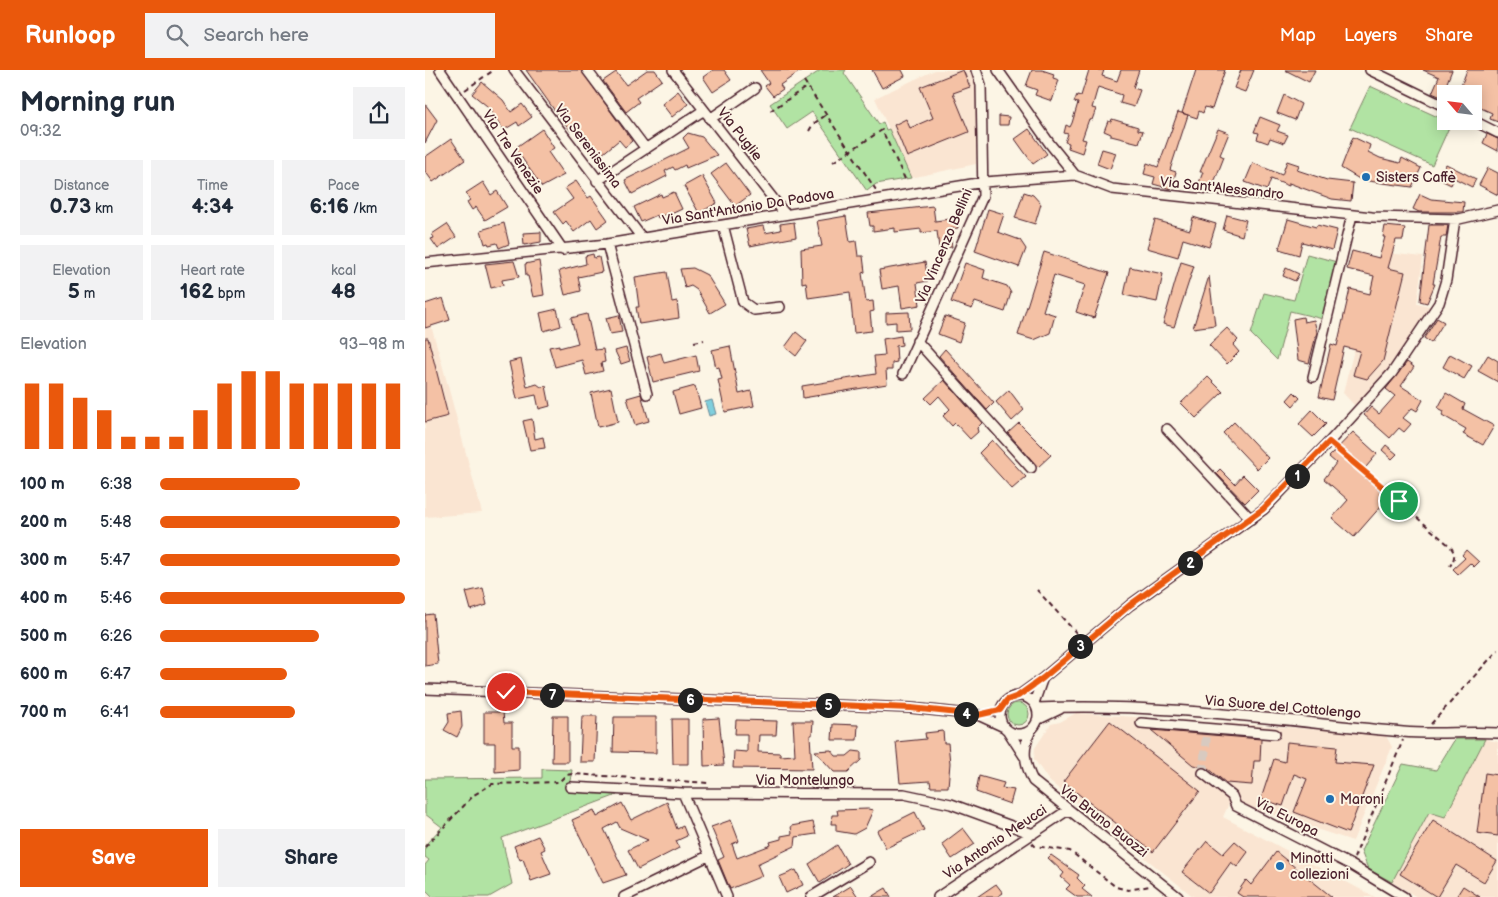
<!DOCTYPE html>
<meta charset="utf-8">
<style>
:root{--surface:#fff;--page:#f2f2f3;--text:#1f2937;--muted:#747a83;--accent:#ea580c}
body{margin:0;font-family:"Balsamiq Sans",sans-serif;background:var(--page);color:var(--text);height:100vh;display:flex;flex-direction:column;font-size:19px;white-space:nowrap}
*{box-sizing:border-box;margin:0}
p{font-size:16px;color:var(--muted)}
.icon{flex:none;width:28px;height:28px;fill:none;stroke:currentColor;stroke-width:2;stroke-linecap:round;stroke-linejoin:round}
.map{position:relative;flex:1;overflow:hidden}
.drawer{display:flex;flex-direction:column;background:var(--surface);width:425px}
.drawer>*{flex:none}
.needle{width:32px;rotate:298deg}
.tools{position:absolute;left:1012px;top:15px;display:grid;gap:10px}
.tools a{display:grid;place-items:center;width:45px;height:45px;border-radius:0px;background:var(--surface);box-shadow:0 2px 12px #0003;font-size:25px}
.pin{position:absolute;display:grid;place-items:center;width:42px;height:42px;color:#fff;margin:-21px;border:2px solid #fff;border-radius:50%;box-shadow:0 1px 5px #0007}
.km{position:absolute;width:25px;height:25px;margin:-12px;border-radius:50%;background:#222;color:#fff;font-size:14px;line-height:25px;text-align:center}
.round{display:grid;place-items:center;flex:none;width:52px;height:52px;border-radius:0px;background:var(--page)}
.headline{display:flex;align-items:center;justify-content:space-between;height:85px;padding:0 20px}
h1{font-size:28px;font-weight:600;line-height:38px}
.stats{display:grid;grid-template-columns:repeat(3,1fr);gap:8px;height:85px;padding:5px 20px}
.stats div{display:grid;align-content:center;border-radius:0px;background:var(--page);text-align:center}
.stats b{font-size:21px;font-weight:600}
.stats small{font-size:14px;font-weight:400}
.stats p{font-size:14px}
.chart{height:140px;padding:10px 20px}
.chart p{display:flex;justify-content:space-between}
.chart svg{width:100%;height:90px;margin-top:5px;stroke:var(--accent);stroke-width:6}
.button{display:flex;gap:10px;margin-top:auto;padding:10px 20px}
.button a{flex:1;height:58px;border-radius:0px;background:var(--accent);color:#fff;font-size:20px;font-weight:600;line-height:58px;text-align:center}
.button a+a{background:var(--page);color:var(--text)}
ul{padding:0 20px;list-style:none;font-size:16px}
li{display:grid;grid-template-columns:80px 60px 1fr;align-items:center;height:38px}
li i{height:12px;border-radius:6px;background:var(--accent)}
header{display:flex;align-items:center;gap:30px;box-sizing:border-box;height:70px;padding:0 25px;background:var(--accent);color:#fff}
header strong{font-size:24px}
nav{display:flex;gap:28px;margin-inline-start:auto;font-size:18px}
.search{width:350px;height:45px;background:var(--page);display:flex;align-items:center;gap:12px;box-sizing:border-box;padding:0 18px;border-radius:0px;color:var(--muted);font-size:19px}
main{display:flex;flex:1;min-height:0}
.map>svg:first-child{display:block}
.built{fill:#fae5d2}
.green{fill:#b1e3a3;stroke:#7e8167}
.water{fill:#80cfdd;stroke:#6a8996}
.building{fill:#f4c1a5;stroke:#4a1f2b}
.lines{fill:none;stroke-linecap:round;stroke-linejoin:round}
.minor-tunnel{stroke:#d8cac0;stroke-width:9;stroke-dasharray:9 4.5;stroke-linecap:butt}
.minor-casing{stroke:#4a1f2b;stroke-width:12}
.path{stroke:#4a1f2b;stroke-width:2;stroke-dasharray:5 4;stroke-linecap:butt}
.minor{stroke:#fcf5e5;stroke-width:9}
.route-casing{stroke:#fff;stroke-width:10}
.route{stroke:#ea580c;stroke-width:6}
.poi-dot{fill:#1f6fb2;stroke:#fcf5e5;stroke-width:2}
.labels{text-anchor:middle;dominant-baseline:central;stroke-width:4;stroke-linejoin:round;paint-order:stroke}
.street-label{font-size:14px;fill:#4a1f2b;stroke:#fcf5e5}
.poi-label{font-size:14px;fill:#4a1f2b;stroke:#fcf5e5;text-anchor:start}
</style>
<header>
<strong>Runloop</strong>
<div class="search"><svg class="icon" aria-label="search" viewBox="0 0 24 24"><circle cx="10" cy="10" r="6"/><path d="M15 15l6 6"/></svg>Search here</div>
<nav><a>Map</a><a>Layers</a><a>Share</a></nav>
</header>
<main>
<section class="drawer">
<div class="headline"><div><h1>Morning run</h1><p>09:32</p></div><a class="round"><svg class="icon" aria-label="share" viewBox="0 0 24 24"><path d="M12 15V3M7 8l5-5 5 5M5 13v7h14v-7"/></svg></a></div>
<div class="stats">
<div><p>Distance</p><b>0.73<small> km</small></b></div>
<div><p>Time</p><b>4:34</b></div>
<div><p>Pace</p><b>6:16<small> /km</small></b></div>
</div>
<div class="stats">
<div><p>Elevation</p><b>5<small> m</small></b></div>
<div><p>Heart rate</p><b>162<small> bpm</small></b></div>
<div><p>kcal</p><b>48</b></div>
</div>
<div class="chart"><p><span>Elevation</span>93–98 m</p>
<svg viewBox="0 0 160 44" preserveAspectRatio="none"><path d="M5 44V12M15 44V12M25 44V19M35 44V25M45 44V38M55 44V38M65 44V38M75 44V25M85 44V12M95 44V6M105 44V6M115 44V12M125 44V12M135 44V12M145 44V12M155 44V12"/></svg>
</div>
<ul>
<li><b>100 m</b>6:38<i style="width:57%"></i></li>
<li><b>200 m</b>5:48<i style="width:98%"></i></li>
<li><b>300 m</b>5:47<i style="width:98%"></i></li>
<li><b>400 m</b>5:46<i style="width:100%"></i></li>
<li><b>500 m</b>6:26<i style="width:65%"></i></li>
<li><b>600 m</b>6:47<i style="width:52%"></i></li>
<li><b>700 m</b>6:41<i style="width:55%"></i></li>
</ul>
<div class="button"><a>Save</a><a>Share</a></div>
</section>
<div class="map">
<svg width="1073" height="827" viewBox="0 0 1073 827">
<rect width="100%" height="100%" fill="#fcf5e5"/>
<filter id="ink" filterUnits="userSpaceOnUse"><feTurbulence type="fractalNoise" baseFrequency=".02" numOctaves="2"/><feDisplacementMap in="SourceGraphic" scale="10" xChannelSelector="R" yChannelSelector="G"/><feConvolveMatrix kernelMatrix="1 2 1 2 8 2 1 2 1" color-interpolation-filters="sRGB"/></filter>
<g filter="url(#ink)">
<path class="built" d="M510,0h34l8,14 -1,80 -65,14 -36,-80z
M954,182l44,5 -6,46 16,4 -42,62 -35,38 -13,-14z
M0,235l16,55 41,153 -57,4z
M651,643l309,21 7,13 -39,94 -123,-40 -7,16 152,80h-181l-145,-116 -15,-22 1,-11 16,-24 9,-2z
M1060,669l13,3v155h-81l-25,-15 37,-70 16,4z"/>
<path class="green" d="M396,0h25l-2,3 35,51 4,-2 3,8 3,-1 22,49 -35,6 -9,7 -55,-79 -25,17 -17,-25z
M945,16l81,37 -19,42 -82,-37z
M882,184l30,8 -14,57 -33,-8 -13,49 -26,-26 13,-41 30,7z
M582 644a11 11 0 1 1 22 0a11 11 0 1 1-22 0Z
M1030,669h30l-40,78 -16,-5 -37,70 -24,-13 -7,-18 42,-87 33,6z
M117,699l30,1 -4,22 49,3 -115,43 10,46 -23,13h-56l-8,-8v-24l4,-5 -4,-3v-12l17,-18 -17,-13v-35l117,-1z"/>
<path class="water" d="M287,330l4,14 -7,2 -4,-14z"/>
<path class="building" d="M101,0h55l51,71 -7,6 -6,-7 -18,15 -3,-4 -5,4 -20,-26 -2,2 -16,-20z
M222,0h8l7,10 -26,18 3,4 -13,10 -23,-31 13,-9 10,13z
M288,0h11l7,10 -18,12 -10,-15z
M335,0h42l-22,15 3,4 -10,7 -8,-10 4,-3z
M447,0h30l3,6 -23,12z
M538,0l7,17 -17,6 16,39 -62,25 -13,-32 12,-6 4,9 23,-10 -13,-31z
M607,0h10l12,4 -1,4 6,2 -7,21 -17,-6 2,-5 -11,-4z
M664,0h15l-2,6 15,5 4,-11h18l-6,18 7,2 -6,17 -14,-4 2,-8 -24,-8 -6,21 4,1 -4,11 -3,-1 -7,20 4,1 -4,13 -14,-5 1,-5 -4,-1 3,-8 -4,-1 2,-8 4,2 2,-4 6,-20 -4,-1 3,-7 4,1z
M771,0h29l-13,39 -7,-2 -2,6 -4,-2 -2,7 -15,-5z
M816,0h13l-9,22 -11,-4z
M860,0h30l-6,12z
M998,0h29l-8,20 5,1 -3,3v5l-14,-6 7,-16z
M1042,0h31v52l-8,-3 2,-6 -18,-8v-11h-16z
M57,12l21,18 8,12 11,-8 10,13 -13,9 -2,-4 -13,8 -17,-24 -15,-12z
M253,21l10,13 -16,13 -10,-13z
M859,25l17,9 -6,16 -18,-7z
M0,34l12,16 -12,23z
M753,42l10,3 -18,55 6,2 -5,17 -18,-5 2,-7 -11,-3 3,-11 11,4z
M574,46l10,1 -1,8h-9z
M835,47l20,8 -3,6 11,4 -4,8 -14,-5 -2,5 -11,-4 2,-6 -5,-1z
M687,49l26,8v3l5,1 -4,12 -28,-7v-2l-7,-3 4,-10 3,1z
M117,59l12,19 -6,4 16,23 -22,12 -27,-39z
M604,59l18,25 -14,10 -18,-25z
M793,59l11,4 -9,22 4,2 -14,36 -13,-5 6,-16h-3z
M263,63l14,4 15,18 -31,13 -1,-3 -10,5 -2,-3 -8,4 2,5 -35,18 -7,-14 64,-32 -6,-10z
M1062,64l11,5v12l-15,-8z
M928,67l17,8 -2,7 12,6 20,5 2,-5 19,10 -9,19 -51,-7 -20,-12z
M26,69l14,21 -32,22 -8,-11v-14z
M677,79l14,4 -6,16 -13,-5z
M862,91l12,4 -2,5 30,10 26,3 -2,18 -19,-2 -43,-16v3l-18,-7 -4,11 -22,-8 8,-19 29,12z
M301,93l24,32 -15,11 -24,-32z
M1021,94l30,15 -4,8 -18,-9 -3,7 -12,-6z
M1063,98l10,5v22l-19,-10z
M277,106l15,27 -18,10 -15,-27z
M151,111l12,17 3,-2 17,24 -11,8 -6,-9 -17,13 -8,-11 -3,3 -9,-12 19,-13 -8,-11z
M58,112l8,13 6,-4 10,16 -22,13 -9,-13 -4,3 -5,-8 3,-2 -4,-7z
M249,122l8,17 -13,6 -1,-2 -10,5 -1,-3 -16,7 -7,-15 27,-13 1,3z
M599,122l9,3 8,9 -6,20 -20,-6z
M995,124l11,5 33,3 -1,10h-44l-6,-3z
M508,136l2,15 22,-3 1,10 -9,1 3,18 -13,1 -2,-17 -16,2v-4l-26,3v-4l-22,3v-5h-3l-2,-13z
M563,139l16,5 -6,18 22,8 6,9 -7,18 -44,-16z
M802,145l19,5 -4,16 -19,-6z
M421,146l4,26 6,-1 2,15h5l2,16 -3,1 4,29 7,-1 1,10 -4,1 2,19 -18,2 -4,-41 -42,6 -2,-16 -4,1 -1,-34 21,-3 -5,-25z
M768,147l23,7 -7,23 -26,-8 -5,18 -31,-9 8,-28 35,10z
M863,149l28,8 1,-2 20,5 -5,20 -30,-8 -3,13 -20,-6z
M369,152l2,15 -46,9 -4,-17 17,-3 2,7 16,-3 -1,-6z
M79,153l5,21 -10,4 -2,-5 -8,2 -1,-2 -3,1 -4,-14z
M22,154l9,13 -18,12 -7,-10 3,-1 -2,-4z
M1004,155h19l-2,12h-5l-8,47h2l-8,19 -7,-2z
M960,156l20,2 -2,12h-7l-8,28 17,4 -22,89 -16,18 -14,-4 7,-24 -16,-4 -12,53 -13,-3 12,-53 6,2 13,-57 20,5 4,-18 -27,-7 5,-18 27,7 6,-21h-2z
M116,162v10l-17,3 -1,-12z
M619,182l65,21 -15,45 -18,-6 9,-27 -31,-10 -11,36 12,4 -5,18 -16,7 -16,-5z
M168,184l1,4 5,-1 3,15 -24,5 3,14 -16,4 -6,-24 27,-7 -1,-8z
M89,191l5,16 -17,3 1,5 -12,3 -6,-24z
M114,191l5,34 -11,2 -5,-21h-2l-1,-12z
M500,192l3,19 -11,2 3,22 -18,3 -3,-22 -17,3 -3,-19z
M756,192l13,4 -20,61 -11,-3z
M540,193l20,7 -2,8 24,8 4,7 -6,19 -30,-10 -3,7 -21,-7z
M705,197l33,7 -6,28 -33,-7z
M268,198l14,7 18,29 -15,9 -13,-23 -6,-4 -6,2 -5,-19z
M861,198l13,6 -4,7 -12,-5z
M242,202l5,30 5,-1 2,17 -40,6 -3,-17h3l-4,-30z
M784,206l6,49 -22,3z
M18,228l7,22 -25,8v-24z
M132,239l4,17 -17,5 -4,-18z
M484,242l1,17 -14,1v-8l-10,1v-10z
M162,244l8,36 8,-1 2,13 -4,1 2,8 -17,4 -4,-15 -27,7 -6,-20 10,-2v3l19,-5 -7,-25z
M194,245l3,17 -12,2 -4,-16z
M520,246l20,7 -6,19 -21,-8z
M878,247l1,5 10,-2 3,12 -8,31 -11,-3 -5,-41z
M1012,248l7,4 -13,21 -7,-5z
M802,258l11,12 -5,5 6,7 -12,12 -18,-19z
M371,262l11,9 -11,15 -11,-9z
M476,266l1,9 -6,1 1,16 -5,1v7h-6l1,14 -84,14 -1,-12 74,-12 -2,-18 11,-1 -2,-16z
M0,268h3l20,78 -23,6z
M305,276l9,48 12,-3 3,15 -29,6 -7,-32 4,-1 -3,-12 -3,1 -4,-18z
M201,278l4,13 -9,3 -6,-13z
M520,279l49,54 -7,7 -48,-54z
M236,283l3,10 32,-8 3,16 -46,11 -6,-25z
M1025,284l22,12 -8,13 -21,-12z
M1063,285l10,6v21l-20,-11z
M96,289l6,28 10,-3 4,3 5,-1 4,20 -11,3 -3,-14 -19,4 -8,-37z
M982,292l7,5 -13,19 22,14 -6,11 -5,-3 -9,10 8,6 -7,8 -5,-4 -9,10 -26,-23 7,-8 8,7 16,-18 -9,-7z
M783,307l15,15 -27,26 -15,-15z
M519,310l38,43 -5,5 1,4 -8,7 -15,-16 -3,3 -9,-10 7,-7 -11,-13 -8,8 -6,-6z
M270,316l6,22 -22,6 -6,-22z
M186,318l7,34 -20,5 -7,-34z
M584,320l15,20 -12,11 -16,-19z
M869,322l6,6 -7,8 -6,-6z
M1021,323l19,11 -2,5 31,17 -11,19 -20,-11 3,-5 -24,-14 2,-4 -6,-3z
M216,324l8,27 -14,4 -8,-27z
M887,340l14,14 -13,13 -14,-13z
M107,349l3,20 8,-2 2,11 -15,2 -7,-29z
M809,352l34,36 -11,11 -34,-36z
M594,353l32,32 -13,12 -30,-34z
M928,362l24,22 -16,19 28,24 -35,40 -22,-19 16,-18 -24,-21 12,-16 -7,-6z
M567,370l34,37 -14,12 -33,-36z
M961,375l11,9 -5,5 -10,-9z
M795,399l15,15 8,-9 15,15 -13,13 -29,-30z
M1041,480l13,12 -5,5 -4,-4 -12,11 -5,-5 12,-11 -3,-3z
M58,518l4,17 -16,5 -5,-18z
M8,544l5,50 -13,2v-51z
M36,641l1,16 -5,10 -13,-7 5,-8 -1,-9z
M59,642h19l1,11h8v23h7v24l-24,2v-29h-11z
M128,646h15v46h-16z
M157,646h15l-2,46h-15z
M189,647h42v36l-43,-1z
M294,648l5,47 -20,1 -1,-47z
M247,649h16v45h-15z
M311,650l41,1 -1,14h-17l-1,17 22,1v3l15,-1 -2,-34h20l-1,14h-2l2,34 -79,-1 1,-17 13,1v-18h-12z
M685,651l90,70 -47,61 -90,-70z
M408,654l25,1 -1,15h-25z
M726,660l110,9 -1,22h-6l-2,24 -26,-2 -18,-15 -15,-3z
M518,661l1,12h4l2,20 -2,24h-17l-1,-6 -30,2 -4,-41 30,-3 -1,-6z
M862,672l50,5 -2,15 39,3 -26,68 -54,-21 13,-33 -13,-5 -11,32 -22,-7 13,-40 11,3z
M406,680l5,6h11l6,-5 8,1v8l-13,12h-14l-19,-21z
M1060,703l13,2v61l-21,-3z
M554,706l25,7 -2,5 12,2 -4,14 -34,-12z
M242,732l10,27 6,-3 4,10 -11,5 3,7 -41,21 -10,-19 20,-10 -28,-12 -3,-6 -13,7 22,46 -23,8 -31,-63 22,-10 3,7 25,-14 9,17z
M412,740l31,-1 5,1 -8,18 -11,6 -18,-3v-7h-5l1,-9h6z
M490,742l9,18 -38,18 -9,-17z
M306,750l8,21 -7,3 5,14 34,-13 -1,-3 11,-3v-3l11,-2 -1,-8 22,-4 3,12 -20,3 -1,9 -38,18 5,12 -32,13 -12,-29 6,-3 -13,-30z
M1008,750l64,41 -13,21 -28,-17 -19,32 -37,-23z
M538,758l12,16 -23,15 -10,-15z
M113,766l7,13 -4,2 10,23 -20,7 -8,-22 -3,1 -6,-14z
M782,771l16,13 12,-13 13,11 -11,15 -6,-5 -22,31 -27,-21z
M412,775l11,19 -28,19 -11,-19z
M851,782l56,45h-89l-6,-4 9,-13 5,5z
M626,785l28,20 -2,3 8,8 -3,3 10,8h-15l-11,-8 4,-4 -9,-8 3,-4 -16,-15z
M371,800l7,15 -17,8 -7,-16z
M571,814l7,9 -6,4h-20z
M426,816l7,11h-25z
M1038,816l17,11h-24z
M461,818l5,9h-20z"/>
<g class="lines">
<path class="minor-tunnel" d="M778,703l4,-44"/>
<defs>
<path id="minor" d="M15,0l123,180
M89,0l128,168
M162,0l59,79
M248,0l112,144
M573,0l52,74 25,31 37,14 260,28 87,2 39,-9
M945,0l76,37
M285,49l45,-31
M1049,51l24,12
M172,111l107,-71
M298,155l20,77 11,8 26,-3
M182,174l40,150
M0,193l182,-19 377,-62 91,-7
M492,271l114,127
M478,304l80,-178 -2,-111 -5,-15
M888,307l39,-162
M742,359l84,90
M0,619l486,19 67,7 26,12
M575 645a19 19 0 1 1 38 0a19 19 0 1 1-38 0Z
M593,626l25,-18 87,-73 134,-96 65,-67 63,-69 47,-70 7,-23 9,-61
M609,633l8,-23
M612,638c120,-6 246,13 366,24 32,3 64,-1 95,1
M612,650l23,-11
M716,653l134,11
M606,660c-9,18 -7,33 2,51l145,116
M583,661l16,25
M778,703l29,23 4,10 115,59 53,32
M145,717l113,6 221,1 47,10 82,30
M258,723l44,104
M199,827l84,-41
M386,827l58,-35
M513,827l130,-87"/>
</defs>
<use href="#minor" class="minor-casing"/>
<path class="path" d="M379,11l72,109
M40,20l29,-20
M345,41l38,-25
M384,61l4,-7 13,-9
M408,92l49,-32 23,49
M269,272l10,-2
M910,377l115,99c6,8 5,12 0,20
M612,520l42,46
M1006,654l67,-74
M607,773l3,3 35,5 46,36 12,3 22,-4
M0,777l49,-52 18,-11 67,-2 7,-7 7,-1 136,9
M929,788l49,-118"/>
<use href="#minor" class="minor"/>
</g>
</g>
<g class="lines" filter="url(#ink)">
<defs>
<path id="route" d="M81,622l405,16 67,7 22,-5 7,-10 11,-4 25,-18 87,-73 133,-96 66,-67 70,59"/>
</defs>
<use href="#route" class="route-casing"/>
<use href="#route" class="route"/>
</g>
<g class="poi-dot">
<circle cx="941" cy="107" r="5"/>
<circle cx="905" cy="729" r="5"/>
<circle cx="855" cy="796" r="5"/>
</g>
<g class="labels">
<g class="street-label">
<text transform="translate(315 64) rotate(52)">Via Puglie</text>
<text transform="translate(163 76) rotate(53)">Via Serenissima</text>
<text transform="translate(88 82) rotate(56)">Via Tre Venezie</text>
<text transform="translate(797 118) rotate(6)">Via Sant'Alessandro</text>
<text transform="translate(323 137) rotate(-9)">Via Sant'Antonio Da Padova</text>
<text transform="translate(519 176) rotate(-67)">Via Vincenzo Bellini</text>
<text transform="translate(858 637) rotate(5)">Via Suore del Cottolengo</text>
<text x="380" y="710">Via Montelungo</text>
<text transform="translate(862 747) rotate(27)">Via Europa</text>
<text transform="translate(679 751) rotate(38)">Via Bruno Buozzi</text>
<text transform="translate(570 772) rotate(-34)">Via Antonio Meucci</text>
</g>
<g class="poi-label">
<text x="951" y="107">Sisters Caffè</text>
<text x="915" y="729">Maroni</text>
<text x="865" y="788">Minotti<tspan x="865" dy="16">collezioni</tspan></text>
</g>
</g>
</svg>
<div class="tools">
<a><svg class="needle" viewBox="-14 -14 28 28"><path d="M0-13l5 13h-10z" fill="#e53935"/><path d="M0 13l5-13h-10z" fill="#747a83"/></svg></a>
</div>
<div class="pin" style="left:974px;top:431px;background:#1e9e55"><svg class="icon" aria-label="arrive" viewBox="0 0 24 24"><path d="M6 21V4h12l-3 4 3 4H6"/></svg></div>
<div class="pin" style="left:81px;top:622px;background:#d93025"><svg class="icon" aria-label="check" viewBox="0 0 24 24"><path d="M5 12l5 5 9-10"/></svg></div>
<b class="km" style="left:872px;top:406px">1</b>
<b class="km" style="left:765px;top:493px">2</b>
<b class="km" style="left:655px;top:576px">3</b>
<b class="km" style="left:541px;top:644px">4</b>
<b class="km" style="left:403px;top:635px">5</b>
<b class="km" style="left:265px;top:630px">6</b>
<b class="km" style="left:127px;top:625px">7</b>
</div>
</main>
